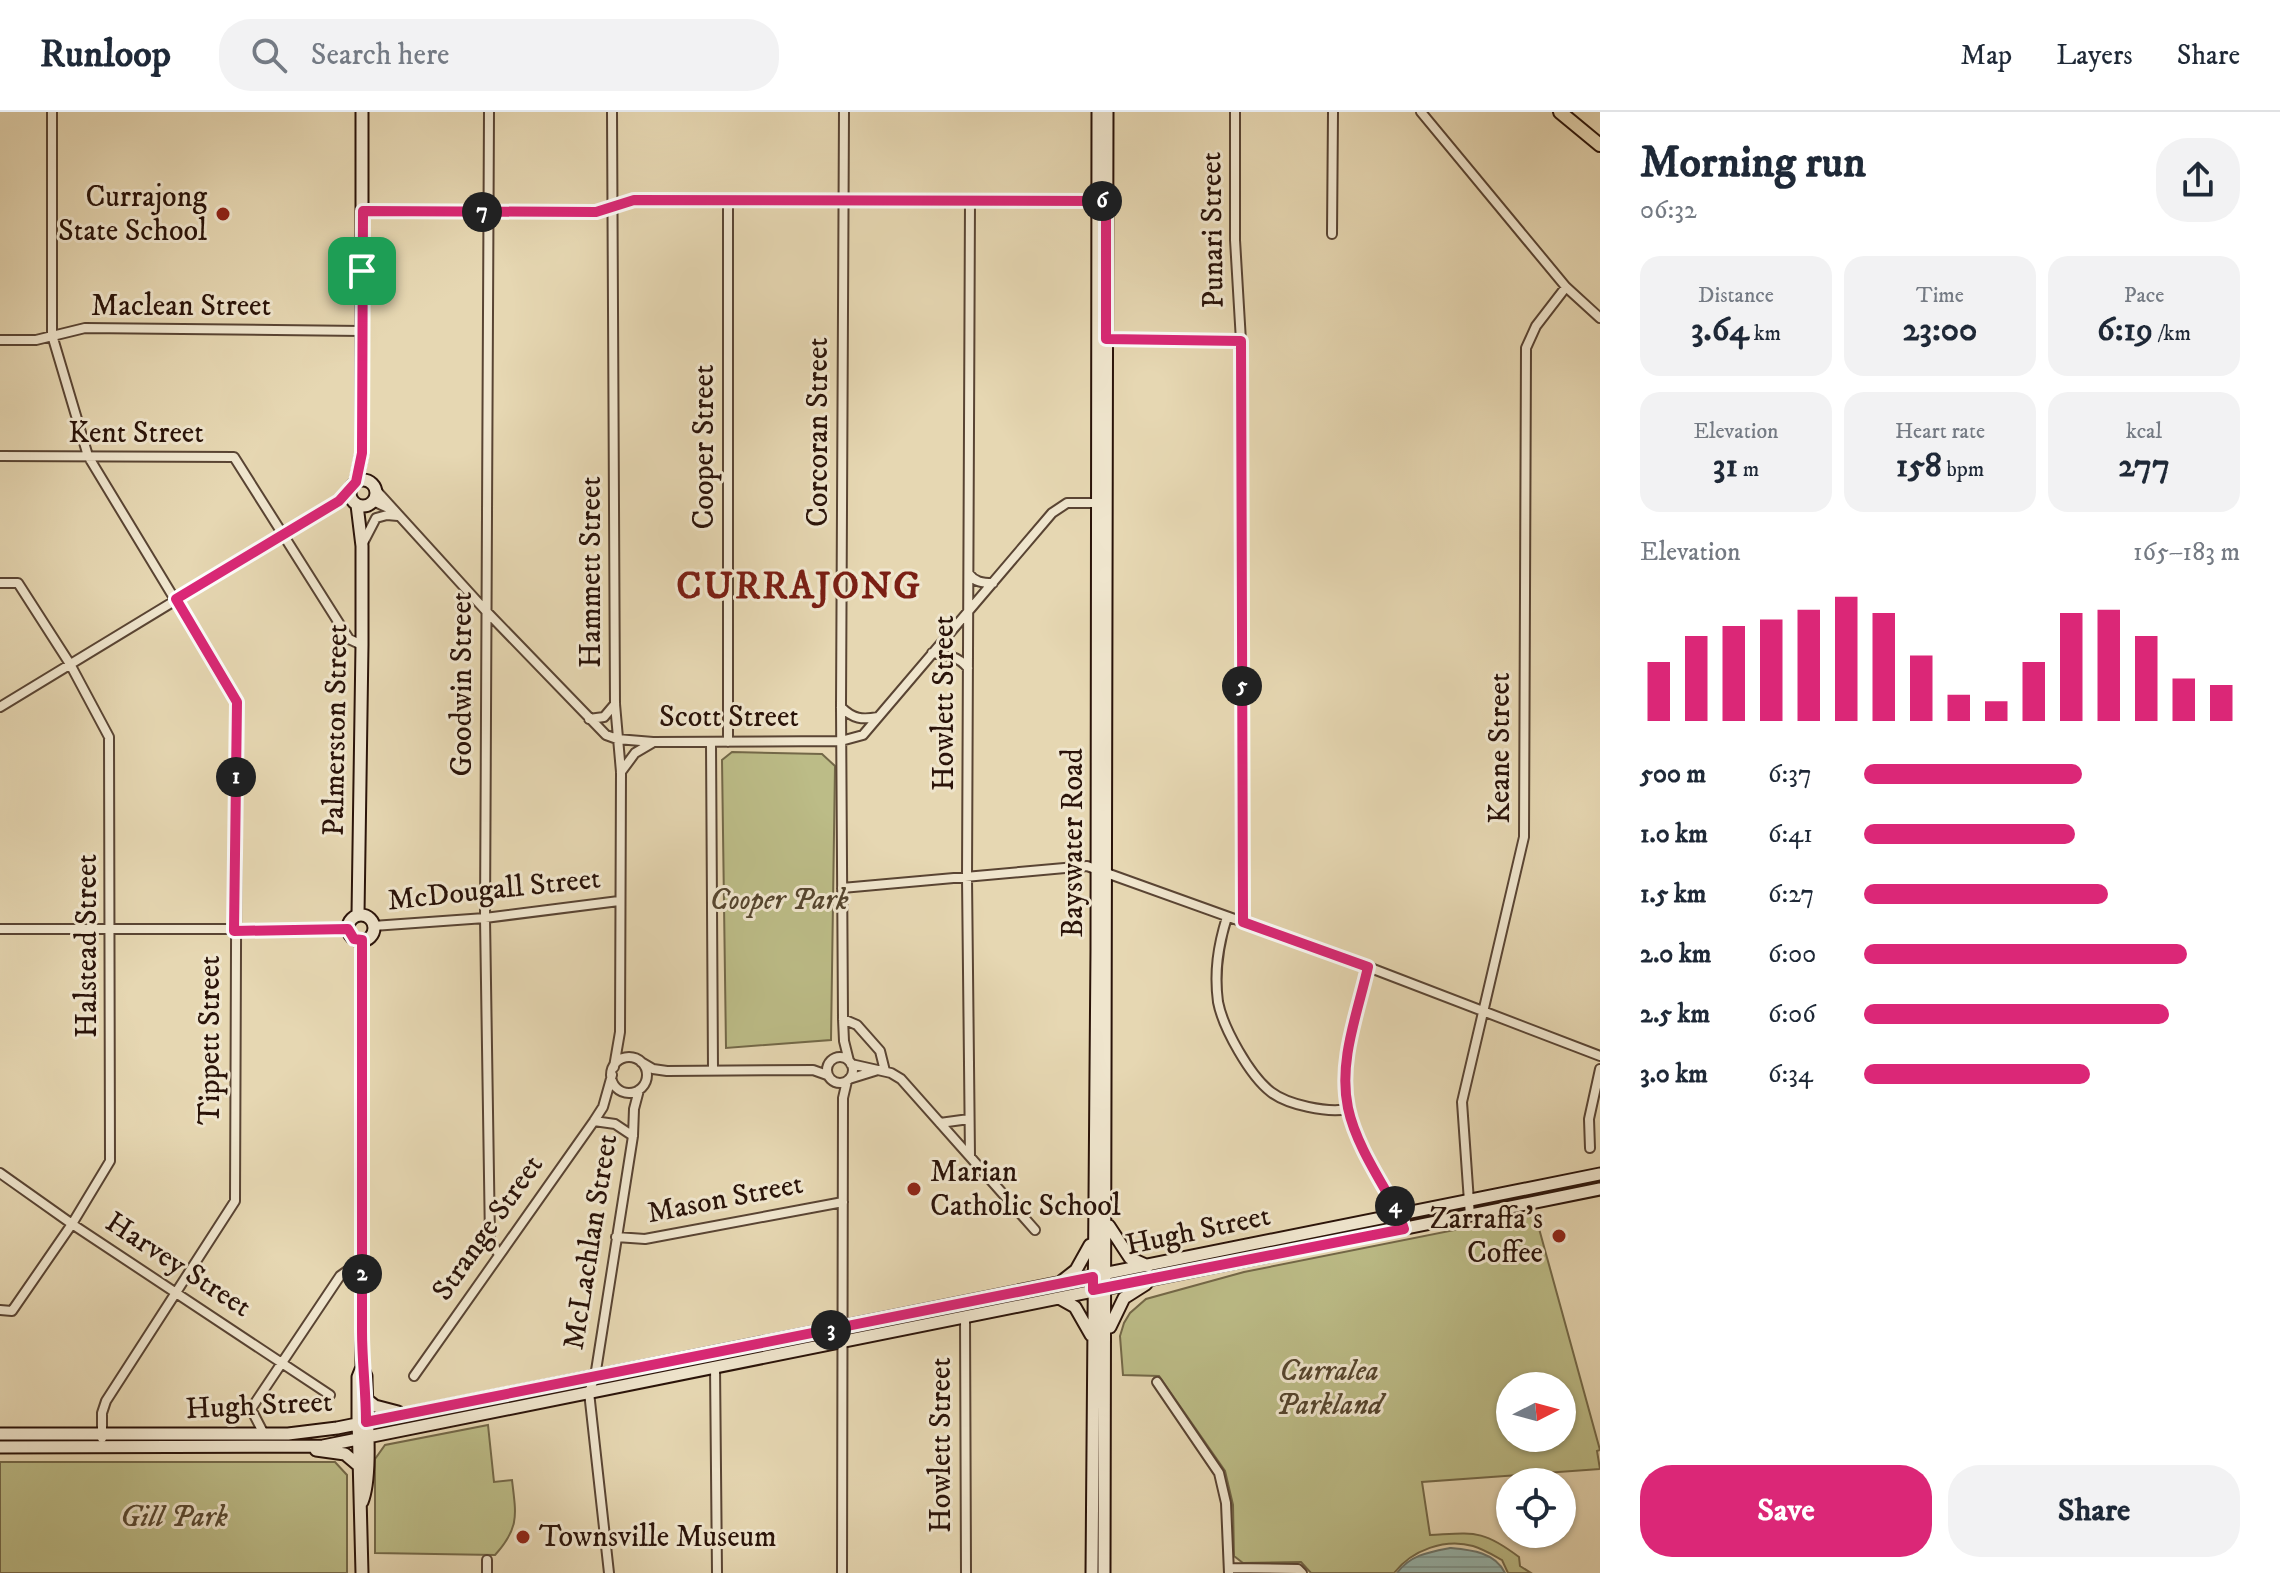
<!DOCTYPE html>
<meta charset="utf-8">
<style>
:root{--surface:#fff;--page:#f2f2f3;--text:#1f2937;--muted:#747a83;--line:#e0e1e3;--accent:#db2777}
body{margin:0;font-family:"IM FELL DW Pica",serif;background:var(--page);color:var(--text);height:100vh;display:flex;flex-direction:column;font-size:30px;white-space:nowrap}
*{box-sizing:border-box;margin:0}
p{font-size:26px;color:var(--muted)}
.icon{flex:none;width:44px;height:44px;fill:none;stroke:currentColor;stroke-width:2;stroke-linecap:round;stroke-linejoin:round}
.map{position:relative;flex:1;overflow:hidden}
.panel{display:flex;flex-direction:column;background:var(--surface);width:680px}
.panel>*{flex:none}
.needle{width:52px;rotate:84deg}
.tools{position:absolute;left:1496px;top:1260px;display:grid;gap:16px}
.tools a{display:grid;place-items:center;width:80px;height:80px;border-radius:50%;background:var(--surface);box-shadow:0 2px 6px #0004;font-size:40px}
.pin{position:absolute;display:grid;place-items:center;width:68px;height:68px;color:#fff;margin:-34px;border-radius:16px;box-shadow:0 4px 12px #0006}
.km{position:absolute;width:40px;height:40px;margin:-20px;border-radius:50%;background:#222;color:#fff;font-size:22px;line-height:40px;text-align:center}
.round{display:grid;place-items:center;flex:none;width:84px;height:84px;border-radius:32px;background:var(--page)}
.overview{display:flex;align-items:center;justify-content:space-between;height:136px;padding:0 40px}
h1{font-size:44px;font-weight:800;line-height:60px}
.stats{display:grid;grid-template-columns:repeat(3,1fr);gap:12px;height:136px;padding:8px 40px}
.stats div{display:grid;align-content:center;border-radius:20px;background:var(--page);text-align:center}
.stats b{font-size:34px;font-weight:800}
.stats small{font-size:22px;font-weight:400}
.stats p{font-size:22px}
.chart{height:224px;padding:16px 40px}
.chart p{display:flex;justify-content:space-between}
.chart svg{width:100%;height:144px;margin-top:8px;stroke:var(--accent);stroke-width:6}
.primary-button{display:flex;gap:16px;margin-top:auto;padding:16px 40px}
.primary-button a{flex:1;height:92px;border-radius:32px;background:var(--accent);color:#fff;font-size:32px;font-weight:800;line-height:92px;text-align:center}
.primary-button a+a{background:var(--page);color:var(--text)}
ul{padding:0 40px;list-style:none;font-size:26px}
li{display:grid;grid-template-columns:128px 96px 1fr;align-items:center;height:60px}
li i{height:20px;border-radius:10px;background:var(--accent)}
header{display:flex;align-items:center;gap:48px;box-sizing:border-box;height:112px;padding:0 40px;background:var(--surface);border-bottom:2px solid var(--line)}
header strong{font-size:38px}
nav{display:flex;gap:44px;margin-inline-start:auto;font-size:28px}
.search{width:560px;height:72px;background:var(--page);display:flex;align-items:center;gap:20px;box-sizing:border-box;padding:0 28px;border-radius:32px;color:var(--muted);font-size:30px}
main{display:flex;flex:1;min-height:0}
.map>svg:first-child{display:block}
.park{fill:#bcbc87;stroke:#736848;stroke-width:2;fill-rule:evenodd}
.water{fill:url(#water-rules);stroke:#6b766e;stroke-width:2}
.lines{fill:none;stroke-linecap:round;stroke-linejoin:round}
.street-casing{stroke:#594433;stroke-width:12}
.secondary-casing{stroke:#2a1309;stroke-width:15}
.primary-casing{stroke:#2a1309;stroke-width:16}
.street{stroke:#efe5cd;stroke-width:8}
.secondary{stroke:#efe5cd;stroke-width:11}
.primary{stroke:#e6d7b2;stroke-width:12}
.route-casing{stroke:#fff;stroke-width:16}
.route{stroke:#db2777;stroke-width:10}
.poi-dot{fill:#8f2418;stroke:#efe5cd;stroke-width:3}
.labels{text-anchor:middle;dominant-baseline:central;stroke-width:6;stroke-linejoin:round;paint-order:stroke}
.poi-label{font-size:30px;fill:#2a1309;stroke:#efe5cd;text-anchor:end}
.street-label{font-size:30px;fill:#2a1309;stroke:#efe5cd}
.park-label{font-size:30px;font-style:italic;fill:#56462f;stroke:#efe5cd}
.district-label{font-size:38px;font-weight:bold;letter-spacing:2px;fill:#7a1f14;stroke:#efe5cd}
</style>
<header>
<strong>Runloop</strong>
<div class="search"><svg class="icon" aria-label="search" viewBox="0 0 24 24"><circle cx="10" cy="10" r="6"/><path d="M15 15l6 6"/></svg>Search here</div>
<nav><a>Map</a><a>Layers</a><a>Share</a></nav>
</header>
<main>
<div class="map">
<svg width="1600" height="1461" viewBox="0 0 1600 1461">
<defs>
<pattern id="water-rules" width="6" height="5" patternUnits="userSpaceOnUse" patternTransform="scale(2)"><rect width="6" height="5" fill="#97b8b1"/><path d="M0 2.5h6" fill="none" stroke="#829d97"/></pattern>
</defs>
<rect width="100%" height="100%" fill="#e6d7b2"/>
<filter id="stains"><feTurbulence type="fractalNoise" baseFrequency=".0025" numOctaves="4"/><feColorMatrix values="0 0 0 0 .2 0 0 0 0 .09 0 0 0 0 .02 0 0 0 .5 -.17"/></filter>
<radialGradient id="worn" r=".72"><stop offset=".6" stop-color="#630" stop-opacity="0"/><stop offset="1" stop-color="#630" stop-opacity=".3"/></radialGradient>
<path class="park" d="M732,640l90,2 13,12 -4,274 -105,8 -4,-288z
M1535,1102l65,236 -3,1 3,18 -178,13 8,53c44,-2 52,-6 89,22l1,9 11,7h-23l-6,-13c-9,-5 -19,-11 -29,-14 -28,-8 -61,4 -79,27h-83l-10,-11 -58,1 -9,-7 -1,-51 -8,-34 -66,-95 -36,-1 -3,-39 4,-13 6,-10 16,-14 98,-27zM1510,1274h52v52h-52z
M488,1313l6,57 18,-2c4,35 8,47 -17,75l-120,-2v-94l10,-14z
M0,1350h335l12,13v98h-347z"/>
<path class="water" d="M1450,1436c21,2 45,4 55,25h-108c13,-18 32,-21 53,-25z"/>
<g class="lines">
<defs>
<path id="street" d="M52,0v223l36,121 149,246 -2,499 -129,200 -4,12v25
M489,0l-4,806 5,322 8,13
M612,0l3,592 6,68 -1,260 -6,35
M844,0l-3,595 2,312 1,22 5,20
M1235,0v128l6,101 2,581
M1421,0l145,175 34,31
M728,89v541
M970,90l-3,676 3,278
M363,99l233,1 38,-12 468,1
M1332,122l1,-122
M1103,227l138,2
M0,228h36l49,-12 277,3
M0,344l234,1 115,182 13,6
M375,377l111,122 120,124 11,4 36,3 188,-1 22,-6 189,-222 15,-10h34
M373,389l15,7
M363,431l13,-25 11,-3 11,1
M969,462c6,8 13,9 24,9
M0,471h18l52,81 39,73 1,424 -38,63 -60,87 -12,-1
M932,541c15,2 26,3 36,15
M0,595l339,-206 12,-14
M841,595c12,12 21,13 37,10
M589,607l15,-2 11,-13
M711,631l2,327
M621,660l14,-19 17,-10
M842,776l245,-22 281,101 232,89
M1227,805c-9,29 -13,55 -9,85 5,26 32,74 53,90 17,13 56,21 77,17
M373,814l112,-8 134,-17
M0,817h348
M1368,855c-12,52 -34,106 -15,159 11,30 31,59 46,88l5,15
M843,907l14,6 23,26 5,20
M827 958a13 13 0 1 1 26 0a13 13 0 1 1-26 0Z
M611 963a18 18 0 1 1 36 0a18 18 0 1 1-36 0Z
M641,950l12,7 14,2 146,-1 14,5
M851,952l40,9 10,6 134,151
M849,967l29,-9
M594,1009l21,3 18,12
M940,1011l29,-4
M1590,1036l-1,-29 11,-50
M0,1061l72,51 258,171
M1470,1104l-8,-114 62,-265 2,-489 10,-22 30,-39
M616,1125l29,2 198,-37
M965,1205l1,256
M715,1254l2,207
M414,1264l180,-255 9,-14 9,-32
M1157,1270l62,91 7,30 3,70
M264,1322l-13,-25 89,-133 14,-10 8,-1
M1229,1456l69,1 4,4
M487,1461v-13
M609,1461l-20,-181 6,-15 38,-241 1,-27 5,-19
M842,1461l1,-475 4,-17"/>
<path id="secondary" d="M350 381a13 13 0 1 1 26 0a13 13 0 1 1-26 0Z
M356,370l6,-29v-341
M357,393l5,41v99l-4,270
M348 816a13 13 0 1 1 26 0a13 13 0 1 1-26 0Z
M1109,1114l21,32 18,8
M1062,1169l14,-11 14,-25
M1059,1186l16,9 16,28
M1110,1215l14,-29 22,-14
M366,1287l9,7 23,6
M0,1322h288l49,-6 1263,-254
M0,1335l323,-1 1277,-257
M316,1338l29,4 13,11
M362,1390c11,-27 4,-95 4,-126l-4,-9v-427
M362,1461l-4,-155v-41l4,-10
M1092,1461l5,-624 1,-837
M1104,1461l3,-1461"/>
<path id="primary" d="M1560,0l40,33"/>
</defs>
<use href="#street" class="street-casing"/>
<use href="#secondary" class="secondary-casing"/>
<use href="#primary" class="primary-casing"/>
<use href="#street" class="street"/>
<use href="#secondary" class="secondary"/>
<use href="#primary" class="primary"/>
</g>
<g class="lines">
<defs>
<path id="route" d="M634,88l472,1v138l135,2 2,581 125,45c-10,45 -30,94 -20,141 8,37 33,73 51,106l5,15 -311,61v-13l-727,145c0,-31 -4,-60 -4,-91v-391l-8,-1 -6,-10 -114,2 3,-229 -61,-103 163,-98 17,-19 6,-29 1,-242 233,1z"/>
</defs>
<use href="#route" class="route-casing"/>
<use href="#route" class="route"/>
</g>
<g class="poi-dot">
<circle cx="223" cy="102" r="8"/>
<circle cx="914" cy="1077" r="8"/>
<circle cx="1559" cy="1124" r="8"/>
<circle cx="523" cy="1425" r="8"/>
</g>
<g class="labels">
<g class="poi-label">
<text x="207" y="85">Currajong<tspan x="207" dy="34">State School</tspan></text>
<text x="930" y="1060" text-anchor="start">Marian<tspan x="930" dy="34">Catholic School</tspan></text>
<text x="1543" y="1107">Zarraffa's<tspan x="1543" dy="34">Coffee</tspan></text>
<text x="539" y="1425" text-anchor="start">Townsville Museum</text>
</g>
<g class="street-label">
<text transform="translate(1213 118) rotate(-91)">Punari Street</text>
<text x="181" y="194">Maclean Street</text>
<text transform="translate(818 320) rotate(-90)">Corcoran Street</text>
<text x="136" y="321">Kent Street</text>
<text transform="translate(704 335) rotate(-90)">Cooper Street</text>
<text transform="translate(591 460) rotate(-90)">Hammett Street</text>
<text transform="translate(462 572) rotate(-90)">Goodwin Street</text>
<text transform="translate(944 591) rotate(-90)">Howlett Street</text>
<text x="729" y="605">Scott Street</text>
<text transform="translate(336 618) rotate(-89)">Palmerston Street</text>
<text transform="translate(1500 636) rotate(-90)">Keane Street</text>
<text transform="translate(1073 731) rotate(-90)">Bayswater Road</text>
<text transform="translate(494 778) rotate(-6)">McDougall Street</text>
<text transform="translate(87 834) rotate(-90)">Halstead Street</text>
<text transform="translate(210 928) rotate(-90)">Tippett Street</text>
<text transform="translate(725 1087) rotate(-11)">Mason Street</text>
<text transform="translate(488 1116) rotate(-55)">Strange Street</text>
<text transform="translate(1198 1119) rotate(-12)">Hugh Street</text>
<text transform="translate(591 1130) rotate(-81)">McLachlan Street</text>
<text transform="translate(178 1153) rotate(33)">Harvey Street</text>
<text transform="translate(259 1294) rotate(-3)">Hugh Street</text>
<text transform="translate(941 1333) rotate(-90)">Howlett Street</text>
</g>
<g class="park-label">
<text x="779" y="788">Cooper Park</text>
<text x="1329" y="1259">Curralea<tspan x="1329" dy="34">Parkland</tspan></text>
<text x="174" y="1405">Gill Park</text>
</g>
<g class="district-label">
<text x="799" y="475">CURRAJONG</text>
</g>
</g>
<rect width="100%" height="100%" filter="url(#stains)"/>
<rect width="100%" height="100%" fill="url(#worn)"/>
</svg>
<div class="tools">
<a><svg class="needle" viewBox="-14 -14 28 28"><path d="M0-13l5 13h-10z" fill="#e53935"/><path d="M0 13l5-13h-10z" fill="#747a83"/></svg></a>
<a><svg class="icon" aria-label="locate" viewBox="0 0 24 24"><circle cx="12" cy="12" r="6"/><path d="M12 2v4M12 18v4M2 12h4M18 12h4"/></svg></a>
</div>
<div class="pin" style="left:362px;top:159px;background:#1e9e55"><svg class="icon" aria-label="arrive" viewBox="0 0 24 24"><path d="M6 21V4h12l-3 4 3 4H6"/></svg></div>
<b class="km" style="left:236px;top:665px">1</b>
<b class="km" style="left:362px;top:1162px">2</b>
<b class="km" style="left:831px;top:1218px">3</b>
<b class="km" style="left:1395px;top:1094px">4</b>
<b class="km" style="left:1242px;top:574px">5</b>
<b class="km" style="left:1102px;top:89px">6</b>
<b class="km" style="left:482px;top:100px">7</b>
</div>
<section class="panel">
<div class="overview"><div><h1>Morning run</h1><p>06:32</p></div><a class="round"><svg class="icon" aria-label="share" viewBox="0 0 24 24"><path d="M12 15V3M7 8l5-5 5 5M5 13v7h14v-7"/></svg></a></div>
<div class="stats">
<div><p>Distance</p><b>3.64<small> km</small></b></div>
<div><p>Time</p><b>23:00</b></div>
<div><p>Pace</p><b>6:19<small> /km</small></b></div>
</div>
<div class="stats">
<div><p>Elevation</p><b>31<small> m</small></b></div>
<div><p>Heart rate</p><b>158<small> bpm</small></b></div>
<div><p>kcal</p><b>277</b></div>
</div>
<div class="chart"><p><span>Elevation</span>165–183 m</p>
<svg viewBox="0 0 160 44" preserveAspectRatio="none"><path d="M5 44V26M15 44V18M25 44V15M35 44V13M45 44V10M55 44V6M65 44V11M75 44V24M85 44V36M95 44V38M105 44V26M115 44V11M125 44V10M135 44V18M145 44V31M155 44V33"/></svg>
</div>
<ul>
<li><b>500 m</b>6:37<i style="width:58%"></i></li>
<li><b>1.0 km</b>6:41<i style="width:56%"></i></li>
<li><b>1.5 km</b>6:27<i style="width:65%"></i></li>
<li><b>2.0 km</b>6:00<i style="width:86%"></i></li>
<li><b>2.5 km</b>6:06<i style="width:81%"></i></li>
<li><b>3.0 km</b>6:34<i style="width:60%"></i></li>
</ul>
<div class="primary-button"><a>Save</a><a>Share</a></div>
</section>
</main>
